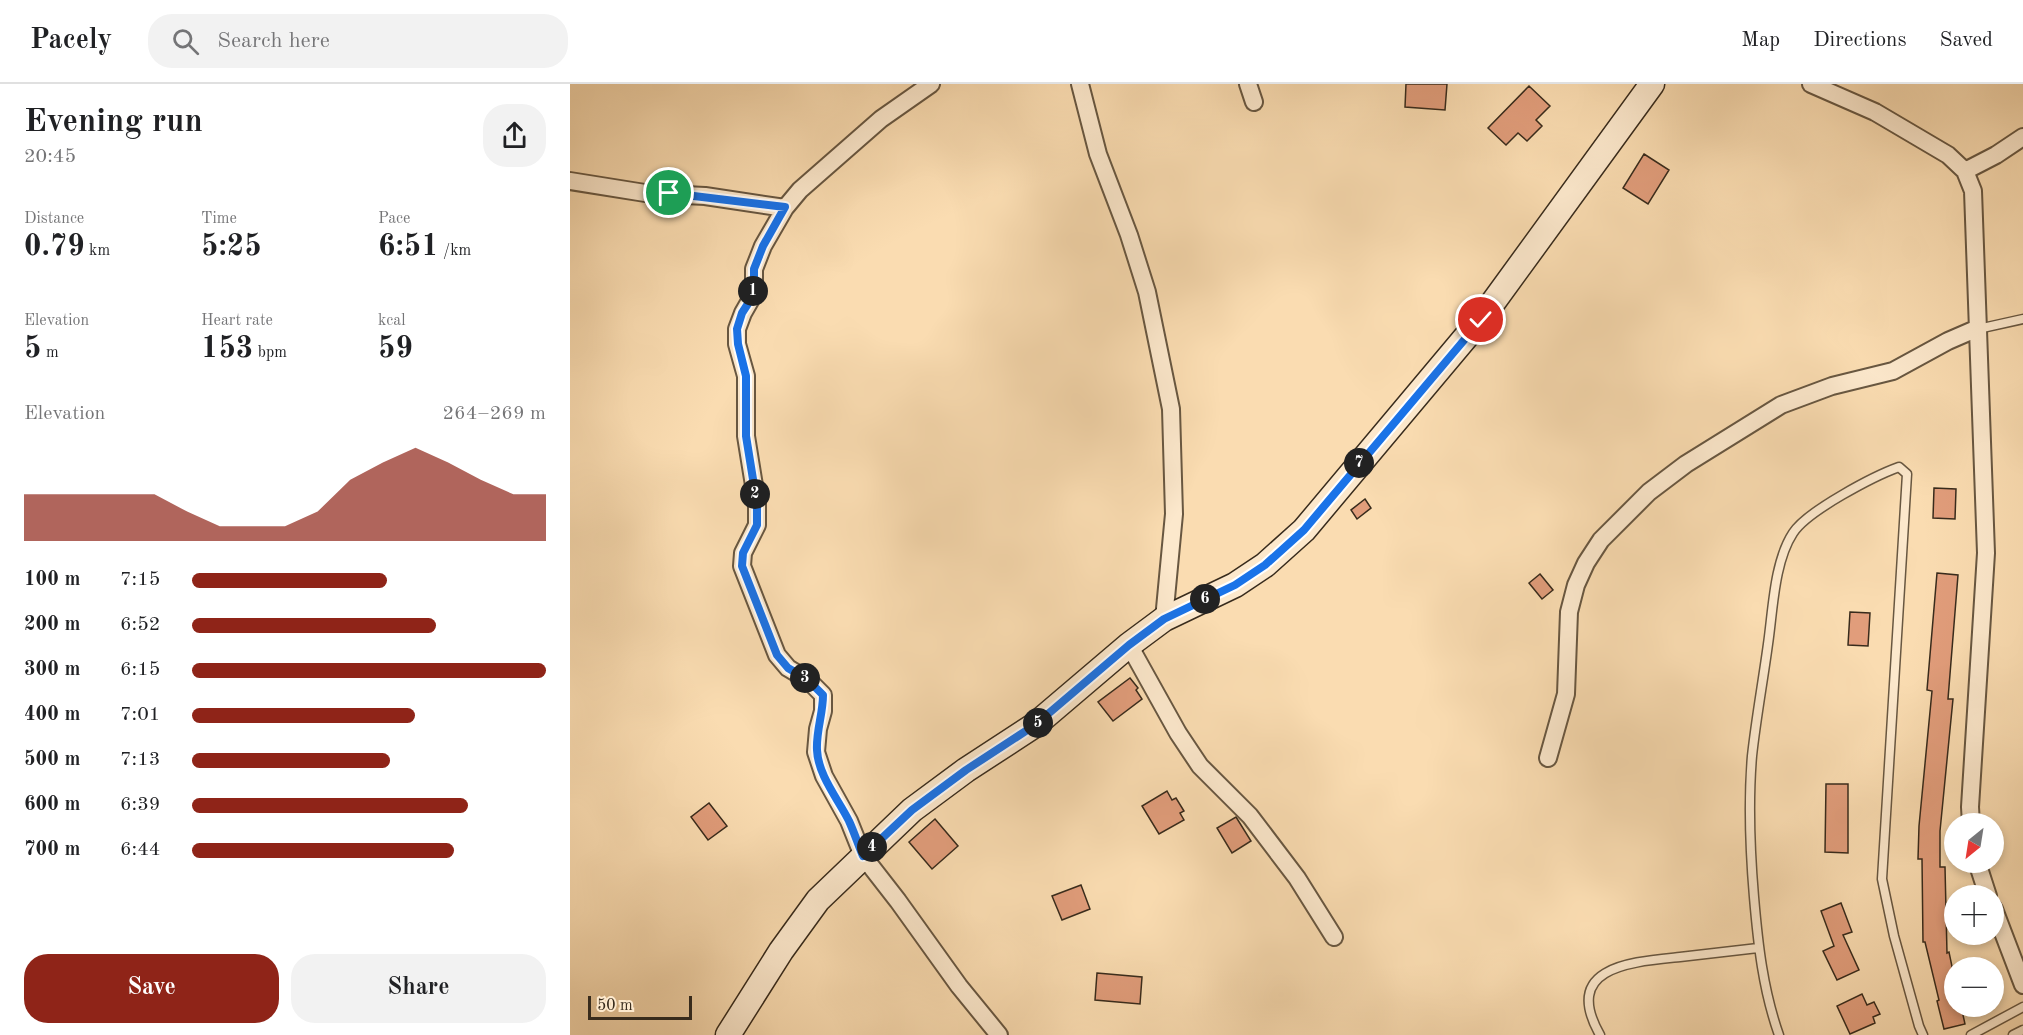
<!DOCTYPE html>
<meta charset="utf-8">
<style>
:root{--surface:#fff;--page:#f2f2f2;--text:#202124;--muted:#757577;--line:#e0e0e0;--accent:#8f2418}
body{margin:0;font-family:"Old Standard TT",serif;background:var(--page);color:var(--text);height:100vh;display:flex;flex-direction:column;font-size:22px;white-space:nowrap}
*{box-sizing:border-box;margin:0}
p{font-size:20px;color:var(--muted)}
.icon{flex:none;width:33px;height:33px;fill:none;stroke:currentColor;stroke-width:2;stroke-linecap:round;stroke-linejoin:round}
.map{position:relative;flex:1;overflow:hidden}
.details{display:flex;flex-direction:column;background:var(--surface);width:570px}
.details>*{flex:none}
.needle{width:39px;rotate:210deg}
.buttons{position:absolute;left:1374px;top:729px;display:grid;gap:12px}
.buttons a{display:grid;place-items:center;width:60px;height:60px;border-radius:50%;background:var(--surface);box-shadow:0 3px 9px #0003;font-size:30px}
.scale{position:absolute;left:18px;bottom:15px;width:104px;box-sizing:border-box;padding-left:6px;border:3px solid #382b1c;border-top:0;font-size:16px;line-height:21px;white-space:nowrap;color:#382b1c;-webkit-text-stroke:4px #fce8cc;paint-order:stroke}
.pin{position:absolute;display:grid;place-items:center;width:51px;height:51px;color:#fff;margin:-26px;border:3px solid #fff;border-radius:50%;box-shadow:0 2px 6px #0007}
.km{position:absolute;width:30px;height:30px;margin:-15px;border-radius:50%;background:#222;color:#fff;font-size:16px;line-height:30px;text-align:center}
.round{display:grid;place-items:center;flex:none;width:63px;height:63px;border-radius:24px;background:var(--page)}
.summary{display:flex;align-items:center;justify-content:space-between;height:102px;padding:0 24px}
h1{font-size:33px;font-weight:600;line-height:45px}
.stats{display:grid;grid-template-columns:repeat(3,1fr);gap:9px;height:102px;padding:6px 24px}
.stats div{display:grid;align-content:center}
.stats b{font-size:30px;font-weight:600}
.stats small{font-size:16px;font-weight:400}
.stats p{font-size:16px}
.chart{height:168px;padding:12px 24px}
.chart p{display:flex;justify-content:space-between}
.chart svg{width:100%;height:108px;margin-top:6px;fill:var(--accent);opacity:.7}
.primary-button{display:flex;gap:12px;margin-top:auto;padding:12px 24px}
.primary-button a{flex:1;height:69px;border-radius:24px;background:var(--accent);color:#fff;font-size:24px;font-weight:600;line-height:69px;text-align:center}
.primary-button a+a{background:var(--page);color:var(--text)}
ul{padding:0 24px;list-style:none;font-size:20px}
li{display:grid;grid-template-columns:96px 72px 1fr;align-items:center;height:45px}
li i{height:15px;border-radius:8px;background:var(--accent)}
header{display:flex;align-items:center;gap:36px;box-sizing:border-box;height:84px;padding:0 30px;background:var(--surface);border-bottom:2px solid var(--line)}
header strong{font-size:28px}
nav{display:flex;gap:33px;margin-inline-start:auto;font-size:21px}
.search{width:420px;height:54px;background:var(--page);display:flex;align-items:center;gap:15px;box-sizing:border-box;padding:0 21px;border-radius:24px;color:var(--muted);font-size:22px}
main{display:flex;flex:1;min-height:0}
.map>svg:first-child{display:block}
.building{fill:#e19d7b;stroke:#382b1c;stroke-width:1.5}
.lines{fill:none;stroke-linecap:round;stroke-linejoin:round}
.lane-casing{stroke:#685741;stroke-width:11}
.street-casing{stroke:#685741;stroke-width:20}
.secondary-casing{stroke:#382b1c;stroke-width:27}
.lane{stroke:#fce8cc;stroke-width:8}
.street{stroke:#fce8cc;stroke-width:16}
.secondary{stroke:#fce8cc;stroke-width:24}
.route-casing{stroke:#fff;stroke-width:12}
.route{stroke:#1a73e8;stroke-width:8}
</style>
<header>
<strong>Pacely</strong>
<div class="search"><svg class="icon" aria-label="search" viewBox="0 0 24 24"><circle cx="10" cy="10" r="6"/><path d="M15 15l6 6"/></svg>Search here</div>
<nav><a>Map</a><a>Directions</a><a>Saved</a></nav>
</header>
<main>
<section class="details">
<div class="summary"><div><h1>Evening run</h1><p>20:45</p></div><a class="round"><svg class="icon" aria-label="share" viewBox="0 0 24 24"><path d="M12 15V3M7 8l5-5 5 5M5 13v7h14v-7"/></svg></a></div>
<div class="stats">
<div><p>Distance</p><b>0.79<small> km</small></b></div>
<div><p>Time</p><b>5:25</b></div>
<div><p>Pace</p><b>6:51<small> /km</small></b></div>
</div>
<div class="stats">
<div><p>Elevation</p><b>5<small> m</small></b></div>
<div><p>Heart rate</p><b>153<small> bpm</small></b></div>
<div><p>kcal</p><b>59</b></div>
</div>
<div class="chart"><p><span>Elevation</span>264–269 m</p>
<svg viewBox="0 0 160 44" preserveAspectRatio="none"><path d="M0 44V25L10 25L20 25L30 25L40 25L50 32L60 38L70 38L80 38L90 32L100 19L110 12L120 6L130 12L140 19L150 25L160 25V44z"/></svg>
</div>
<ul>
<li><b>100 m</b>7:15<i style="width:55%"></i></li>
<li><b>200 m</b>6:52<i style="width:69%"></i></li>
<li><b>300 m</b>6:15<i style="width:100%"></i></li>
<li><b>400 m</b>7:01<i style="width:63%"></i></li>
<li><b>500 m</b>7:13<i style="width:56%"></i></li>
<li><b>600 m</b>6:39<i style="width:78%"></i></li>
<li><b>700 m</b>6:44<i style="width:74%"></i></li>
</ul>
<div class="primary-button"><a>Save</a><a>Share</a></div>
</section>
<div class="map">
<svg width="1453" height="951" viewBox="0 0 1453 951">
<rect width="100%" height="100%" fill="#fadcb1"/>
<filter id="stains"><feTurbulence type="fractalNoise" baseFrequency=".00333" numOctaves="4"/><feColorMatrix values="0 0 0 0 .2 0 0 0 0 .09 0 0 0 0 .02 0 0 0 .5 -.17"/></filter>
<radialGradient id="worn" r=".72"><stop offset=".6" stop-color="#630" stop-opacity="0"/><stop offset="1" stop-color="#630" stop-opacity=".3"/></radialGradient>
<path class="building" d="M836,0h41l-2,26 -40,-3z
M959,2l21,20 -14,14 6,6 -15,15 -9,-8 -12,12 -18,-17z
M1074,70l25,16 -21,34 -25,-16z
M1364,404l22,1 -1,30 -22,-1z
M795,415l6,9 -14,11 -6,-9z
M1367,489l21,2 -10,124h5l-13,132v36h5l2,86 2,-1 5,24v30h7l4,18 -21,5 -7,-28 2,-1 -14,-58h-2l-1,-83h-4l1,-33 13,-135 -5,-1z
M970,490l13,16 -11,9 -13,-16z
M1280,528l20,1 -2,33 -20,-1z
M560,594l8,10 -2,2 6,9 -29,22 -15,-19z
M1256,700h22v69l-23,-1z
M597,707l5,9 4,-2 8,13 -4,2 4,7 -25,14 -17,-28z
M139,719l18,23 -19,14 -17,-23z
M666,733l15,24 -19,12 -15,-25z
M365,735l23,27 -26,23 -23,-27z
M511,801l9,24 -28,11 -10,-24z
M1271,819l11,29 -9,3 16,35 -22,10 -14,-29 11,-5 -13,-35z
M527,889l45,4 -2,27 -45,-4z
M1292,910l5,11 7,-3 6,12 -7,3 2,6 -25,11 -13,-28z"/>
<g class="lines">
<defs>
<path id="lane" d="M1408,245l45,-10
M1030,951c-39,-69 32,-73 80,-78 26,-3 52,-6 78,-9
M1209,951c-16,-45 -21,-91 -25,-138 -4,-47 -6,-93 -2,-141 4,-37 11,-75 16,-112 5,-34 6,-82 25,-111 14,-22 81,-57 106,-66l8,7 -25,405 12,57 25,90 4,9
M1401,951l52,-28
M1443,951l10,-5"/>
<path id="street" d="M361,0l-50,35 -81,71 -15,18 -22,38 -9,23v17l-3,13 -8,14 -6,16v15l9,32v60l11,68v21l-14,28 -1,13 35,89 11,13 20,12 15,15v16l-5,18 -2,23 8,24 25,45 14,35 35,45 61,85 40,49
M510,0l18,70 31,81 18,57 24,117 3,105 -10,105
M678,0l6,18
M1241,0l64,28 73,43 17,16 8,20 13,362 -16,254 1,17
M1395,87l31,-16 27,-18
M0,97l75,12 60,3 80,12
M559,561l49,88 22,33 50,50 47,62 37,59
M978,674l18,-64 3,-82 7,-27 10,-22 15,-23 48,-48 37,-28 95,-59 51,-19 61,-15 55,-30 30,-13
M1407,778l11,34
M1424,825l29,76"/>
<path id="secondary" d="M158,951l53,-84 37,-51 94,-90 54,-40 69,-45 94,-80 35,-26 71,-34 30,-20 39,-35 177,-211 171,-235"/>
</defs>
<use href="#lane" class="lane-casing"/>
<use href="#street" class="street-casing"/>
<use href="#secondary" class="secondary-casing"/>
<use href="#lane" class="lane"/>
<use href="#street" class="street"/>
<use href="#secondary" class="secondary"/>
</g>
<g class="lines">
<defs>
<path id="route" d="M99,109l116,14 -22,39 -9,23v17l-3,13 -9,14 -5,16 1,15 8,32v60l11,68v21l-14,28 -1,13 35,89 11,13 20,12 15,15c0,19 -7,36 -6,55 1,25 21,49 32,71 5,11 9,23 14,35l49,-46 54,-40 69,-45 94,-80 35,-26 71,-34 30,-20 39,-35 177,-210"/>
</defs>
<use href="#route" class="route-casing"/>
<use href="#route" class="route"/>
</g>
<rect width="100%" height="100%" filter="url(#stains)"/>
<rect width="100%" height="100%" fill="url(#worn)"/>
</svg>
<div class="buttons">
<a><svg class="needle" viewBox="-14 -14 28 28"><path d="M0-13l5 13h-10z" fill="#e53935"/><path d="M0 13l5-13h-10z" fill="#757577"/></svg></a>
<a>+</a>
<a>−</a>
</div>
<div class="scale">50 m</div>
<div class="pin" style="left:99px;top:109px;background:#1e9e55"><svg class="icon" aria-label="arrive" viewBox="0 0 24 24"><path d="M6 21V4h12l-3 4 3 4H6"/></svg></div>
<div class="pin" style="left:911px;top:236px;background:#d93025"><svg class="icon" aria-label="check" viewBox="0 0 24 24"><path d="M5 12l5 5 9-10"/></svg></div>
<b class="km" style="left:183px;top:207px">1</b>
<b class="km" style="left:185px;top:410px">2</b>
<b class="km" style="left:235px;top:594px">3</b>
<b class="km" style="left:302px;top:763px">4</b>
<b class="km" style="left:468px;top:639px">5</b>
<b class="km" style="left:635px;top:515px">6</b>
<b class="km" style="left:789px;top:379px">7</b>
</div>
</main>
